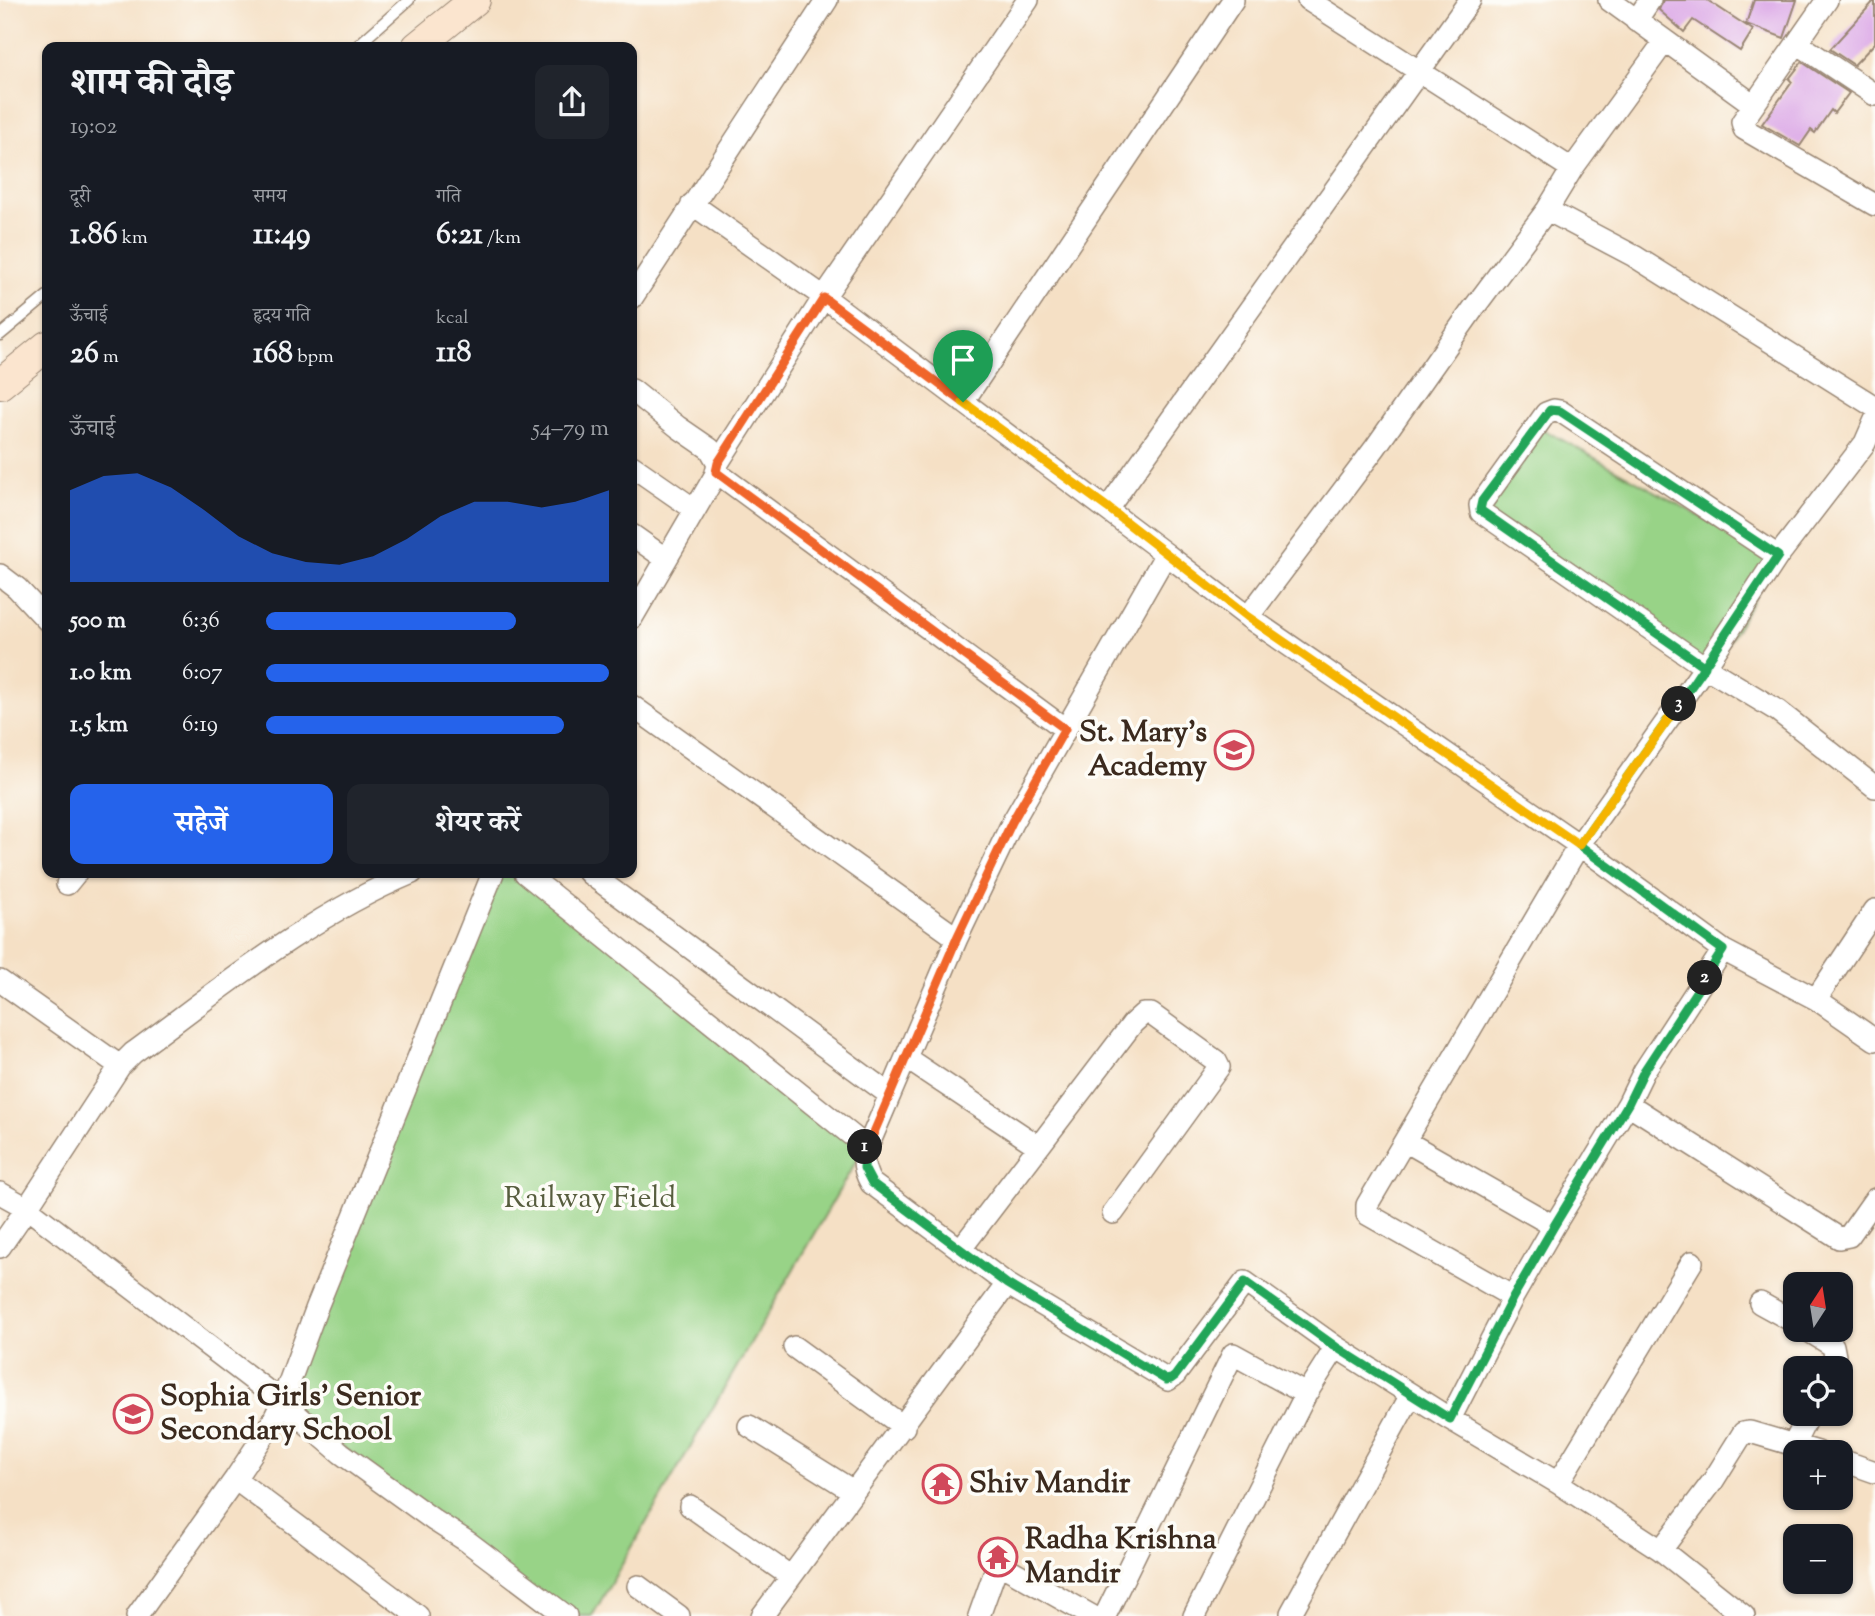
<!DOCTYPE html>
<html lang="hi">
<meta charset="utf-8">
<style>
:root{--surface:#171b24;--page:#20242c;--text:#f1f3f6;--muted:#9ea1a6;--accent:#2563eb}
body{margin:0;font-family:"Sorts Mill Goudy","Noto Serif Devanagari",serif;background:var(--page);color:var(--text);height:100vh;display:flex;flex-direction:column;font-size:26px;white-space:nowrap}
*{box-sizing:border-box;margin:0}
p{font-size:23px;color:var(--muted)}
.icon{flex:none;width:38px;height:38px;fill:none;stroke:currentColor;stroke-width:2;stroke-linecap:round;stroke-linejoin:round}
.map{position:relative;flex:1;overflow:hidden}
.details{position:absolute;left:42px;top:42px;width:595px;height:836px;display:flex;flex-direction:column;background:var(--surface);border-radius:14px;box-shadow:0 2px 5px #0004}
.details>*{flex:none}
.needle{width:46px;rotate:12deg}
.buttons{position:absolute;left:1783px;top:1272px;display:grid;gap:14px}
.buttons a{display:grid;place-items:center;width:70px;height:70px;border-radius:14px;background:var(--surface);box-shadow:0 2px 5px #0004;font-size:35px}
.pin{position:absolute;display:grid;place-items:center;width:60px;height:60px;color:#fff;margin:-72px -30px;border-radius:50% 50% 50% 0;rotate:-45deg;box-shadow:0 0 7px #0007}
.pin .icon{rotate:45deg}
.km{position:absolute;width:35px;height:35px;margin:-18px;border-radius:50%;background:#222;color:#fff;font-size:19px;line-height:35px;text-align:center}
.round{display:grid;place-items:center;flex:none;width:74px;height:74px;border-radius:14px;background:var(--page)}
.overview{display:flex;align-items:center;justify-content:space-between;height:119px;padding:0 28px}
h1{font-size:38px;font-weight:700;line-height:52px}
.metrics{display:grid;grid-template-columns:repeat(3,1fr);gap:10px;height:119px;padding:7px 28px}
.metrics div{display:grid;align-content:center}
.metrics b{font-size:30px;font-weight:700}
.metrics small{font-size:19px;font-weight:400}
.metrics p{font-size:19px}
.chart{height:196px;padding:14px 28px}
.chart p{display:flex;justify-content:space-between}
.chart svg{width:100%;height:126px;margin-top:7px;fill:var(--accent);opacity:.7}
.cta{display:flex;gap:14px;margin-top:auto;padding:14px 28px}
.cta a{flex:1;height:80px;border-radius:14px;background:var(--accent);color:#fff;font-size:28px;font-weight:700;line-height:80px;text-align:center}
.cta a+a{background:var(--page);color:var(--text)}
ul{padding:0 28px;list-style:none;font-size:23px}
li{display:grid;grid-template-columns:112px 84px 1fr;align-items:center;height:52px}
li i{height:18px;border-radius:9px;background:var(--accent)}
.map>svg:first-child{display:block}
.green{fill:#98d387;stroke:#6a7e52;stroke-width:2}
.building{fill:#dca9e7}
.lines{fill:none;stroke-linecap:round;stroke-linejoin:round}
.lane-casing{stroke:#988572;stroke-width:13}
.street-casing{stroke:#988572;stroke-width:24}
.secondary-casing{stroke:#988572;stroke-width:32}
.lane{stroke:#fff;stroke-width:10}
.street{stroke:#fff;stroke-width:21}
.secondary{stroke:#fbe5cf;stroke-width:30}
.split-1-casing{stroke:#fff;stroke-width:14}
.split-2-casing{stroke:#fff;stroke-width:14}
.split-3-casing{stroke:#fff;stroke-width:14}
.split-4-casing{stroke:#fff;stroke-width:14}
.split-1{stroke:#f0652b;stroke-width:9}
.split-2{stroke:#22a559;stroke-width:9}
.split-3{stroke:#22a559;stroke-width:9}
.split-4{stroke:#f5b400;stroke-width:9}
.labels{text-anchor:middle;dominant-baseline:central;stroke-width:7;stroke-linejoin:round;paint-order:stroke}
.poi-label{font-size:30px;font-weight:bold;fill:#3b2a1e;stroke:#fdfcf7;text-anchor:start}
.park-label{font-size:30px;fill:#575d3e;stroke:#fdfcf7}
</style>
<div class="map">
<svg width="1875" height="1616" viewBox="0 0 1875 1616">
<rect width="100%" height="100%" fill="#fdfcf7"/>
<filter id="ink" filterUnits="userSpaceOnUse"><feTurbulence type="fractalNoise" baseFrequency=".0143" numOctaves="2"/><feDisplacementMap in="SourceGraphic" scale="14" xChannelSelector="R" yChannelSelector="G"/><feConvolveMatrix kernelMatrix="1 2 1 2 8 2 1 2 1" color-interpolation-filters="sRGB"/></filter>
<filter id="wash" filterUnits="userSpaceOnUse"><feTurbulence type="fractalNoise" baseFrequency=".00686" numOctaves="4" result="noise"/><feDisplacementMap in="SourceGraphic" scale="28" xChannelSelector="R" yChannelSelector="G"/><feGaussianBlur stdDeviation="1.57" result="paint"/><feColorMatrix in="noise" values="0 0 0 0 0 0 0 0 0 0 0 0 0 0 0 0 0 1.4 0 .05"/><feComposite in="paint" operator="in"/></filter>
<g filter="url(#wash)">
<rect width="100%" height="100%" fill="#f5e0c5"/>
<path class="green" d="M1541,428l236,131 -70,120 -222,-166z
M493,873h32l340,273 -273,470h-25l-285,-214z"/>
<g id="blocks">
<path class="building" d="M1663,0h44l46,30 -13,21 -47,-31 -9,12 -25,-22z
M1754,0h43l-13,38 -38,-14z
M1875,0v43l-21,22 -24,-16z
M1802,62l47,31 -15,20 -3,-3 -16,23 -4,-3 -11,16 -38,-22 30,-42 -3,-3z"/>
</g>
</g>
<g filter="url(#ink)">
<use href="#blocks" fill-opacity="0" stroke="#988572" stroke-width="2"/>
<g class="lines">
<defs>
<path id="lane" d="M356,47l53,-47
M0,335l47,-39"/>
<path id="street" d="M1308,0l264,169
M1609,0l145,105
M1827,0l-85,122 2,7 131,76
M1636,21l14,-21
M1797,43l78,52
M692,204l132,93 204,-297
M1547,210l25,-41 93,-128
M632,298l195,-298
M632,390l46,37 32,22 8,14 -2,11 -84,144
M963,402l270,-402
M718,463l106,-166 342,257 -154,269 -55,115 -85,199c-11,14 -10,31 -1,46l136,101 -245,332
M632,466l62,43
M716,472l349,257
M1108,508l362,-508
M632,535l34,24
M1166,554l82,63 331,228 144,105 93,49 59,-89
M1778,556l-218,-145 -6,-1 -8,3 -66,92 1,7 224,155 73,44 97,76
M0,575l17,13 30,32
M1248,617l127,-169 98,-139 74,-99 87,46 241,151
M632,706l325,232
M525,873l340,273
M589,873l301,222
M67,884l9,-11
M0,981l120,85
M1816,999l59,41
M906,1058l132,88
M1628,1104l211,134 10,-2 26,-37
M1405,1141l149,85 -41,71 -146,-83v-9l212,-360 126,-178 73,-111 87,-113 10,-23
M0,1193l27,15 93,-142 13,-13c89,-65 176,-137 279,-180
M1554,1226l74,-122 16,-33 79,-121
M0,1247l27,-39 255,194 59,51 94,68 33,21 98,74
M960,1250l173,-227 10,-9h8l65,47 3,6 -106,146
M1007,1284l161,96 7,-5 70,-93 91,65 114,72
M1513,1297l-63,122 108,64 103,67 83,66
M1760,1303l36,20
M1807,1330l26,16 2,10 -6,12
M794,1347l110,80
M749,1426l104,65
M1794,1444l15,-30
M1841,1460l34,12
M235,1479l183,137
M1558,1483l134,-221
M690,1506l100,70
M1661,1550l52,-69 30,-48 7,-1 68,20
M638,1586l41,30
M1291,1613l120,-218
M137,1616l98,-137 37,-56 10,-21 35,-95 176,-434
M979,1616l19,-53 94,53
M1105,1616l128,-262 73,40
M1194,1616l112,-222 30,-47"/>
<path id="secondary" d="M417,47l58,-47
M0,384l47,-38"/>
</defs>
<use href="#lane" class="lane-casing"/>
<use href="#street" class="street-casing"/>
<use href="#secondary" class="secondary-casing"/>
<use href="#lane" class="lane"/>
<use href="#street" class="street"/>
<use href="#secondary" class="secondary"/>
</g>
</g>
<g class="lines" filter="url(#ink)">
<defs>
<path id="split-1" d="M865,1147l7,-10 85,-199 55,-116 53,-93 -349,-257 2,-9 106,-165 139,104"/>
<path id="split-2" d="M865,1147l-1,21 8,15 135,101 159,96 5,-1 4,-3 70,-94 91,65 114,72 63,-122 41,-71 74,-122 16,-33 61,-93"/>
<path id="split-3" d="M1679,704l99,-148 -218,-145 -10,-1 -68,91 -2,9 225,157 -126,178 144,105 -18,28"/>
<path id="split-4" d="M963,402l145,106 140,109 331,228 100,-141"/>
</defs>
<use href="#split-1" class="split-1-casing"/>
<use href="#split-2" class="split-2-casing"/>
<use href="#split-3" class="split-3-casing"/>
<use href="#split-4" class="split-4-casing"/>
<use href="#split-1" class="split-1"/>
<use href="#split-2" class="split-2"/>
<use href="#split-3" class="split-3"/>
<use href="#split-4" class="split-4"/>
</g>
<defs>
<symbol id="school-ring" viewBox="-11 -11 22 22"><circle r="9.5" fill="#fdfcf7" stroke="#d1495b" stroke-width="1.5"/><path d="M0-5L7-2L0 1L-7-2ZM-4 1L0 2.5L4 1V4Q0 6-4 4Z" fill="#d1495b"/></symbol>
<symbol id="temple-ring" viewBox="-11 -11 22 22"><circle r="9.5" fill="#fdfcf7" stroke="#d1495b" stroke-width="1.5"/><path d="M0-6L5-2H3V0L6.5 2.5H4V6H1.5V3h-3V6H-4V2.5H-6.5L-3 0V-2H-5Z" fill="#d1495b"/></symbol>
</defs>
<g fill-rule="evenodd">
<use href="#school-ring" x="1212" y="728" width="44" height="44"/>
<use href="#school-ring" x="111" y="1392" width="44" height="44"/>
<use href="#temple-ring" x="920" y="1462" width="44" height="44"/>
<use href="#temple-ring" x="976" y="1535" width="44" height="44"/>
</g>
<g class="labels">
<g class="poi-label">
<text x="1207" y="733" text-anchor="end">St. Mary's<tspan x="1207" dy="34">Academy</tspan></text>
<text x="160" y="1397">Sophia Girls' Senior<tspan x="160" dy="34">Secondary School</tspan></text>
<text x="969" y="1484">Shiv Mandir</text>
<text x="1025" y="1540">Radha Krishna<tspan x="1025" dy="34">Mandir</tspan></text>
</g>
<g class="park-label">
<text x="590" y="1199">Railway Field</text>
</g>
</g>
</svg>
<div class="buttons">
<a><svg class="needle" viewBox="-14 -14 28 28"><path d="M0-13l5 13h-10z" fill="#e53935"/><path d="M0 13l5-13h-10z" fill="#9ea1a6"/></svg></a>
<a><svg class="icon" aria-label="locate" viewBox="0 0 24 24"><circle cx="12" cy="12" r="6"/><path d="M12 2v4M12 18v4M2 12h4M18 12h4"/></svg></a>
<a>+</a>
<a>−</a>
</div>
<div class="pin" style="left:963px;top:402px;background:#1e9e55"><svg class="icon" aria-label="arrive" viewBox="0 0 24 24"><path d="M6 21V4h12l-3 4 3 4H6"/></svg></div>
<b class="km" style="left:865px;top:1147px">1</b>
<b class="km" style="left:1705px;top:978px">2</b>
<b class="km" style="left:1679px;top:704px">3</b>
<section class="details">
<div class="overview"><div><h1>शाम की दौड़</h1><p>19:02</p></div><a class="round"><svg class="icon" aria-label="share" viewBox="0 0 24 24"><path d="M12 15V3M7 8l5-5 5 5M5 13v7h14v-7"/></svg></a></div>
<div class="metrics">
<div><p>दूरी</p><b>1.86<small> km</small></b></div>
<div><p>समय</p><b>11:49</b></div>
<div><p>गति</p><b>6:21<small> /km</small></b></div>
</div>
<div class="metrics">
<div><p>ऊँचाई</p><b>26<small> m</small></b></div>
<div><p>हृदय गति</p><b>168<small> bpm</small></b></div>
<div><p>kcal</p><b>118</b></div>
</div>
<div class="chart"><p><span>ऊँचाई</span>54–79 m</p>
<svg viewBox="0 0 160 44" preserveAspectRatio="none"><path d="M0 44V12L10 7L20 6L30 11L40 19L50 28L60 34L70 37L80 38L90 35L100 29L110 21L120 16L130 16L140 18L150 16L160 12V44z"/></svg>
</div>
<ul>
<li><b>500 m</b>6:36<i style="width:73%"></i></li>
<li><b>1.0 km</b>6:07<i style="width:100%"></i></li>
<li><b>1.5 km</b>6:19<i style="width:87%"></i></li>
</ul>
<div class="cta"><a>सहेजें</a><a>शेयर करें</a></div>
</section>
</div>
